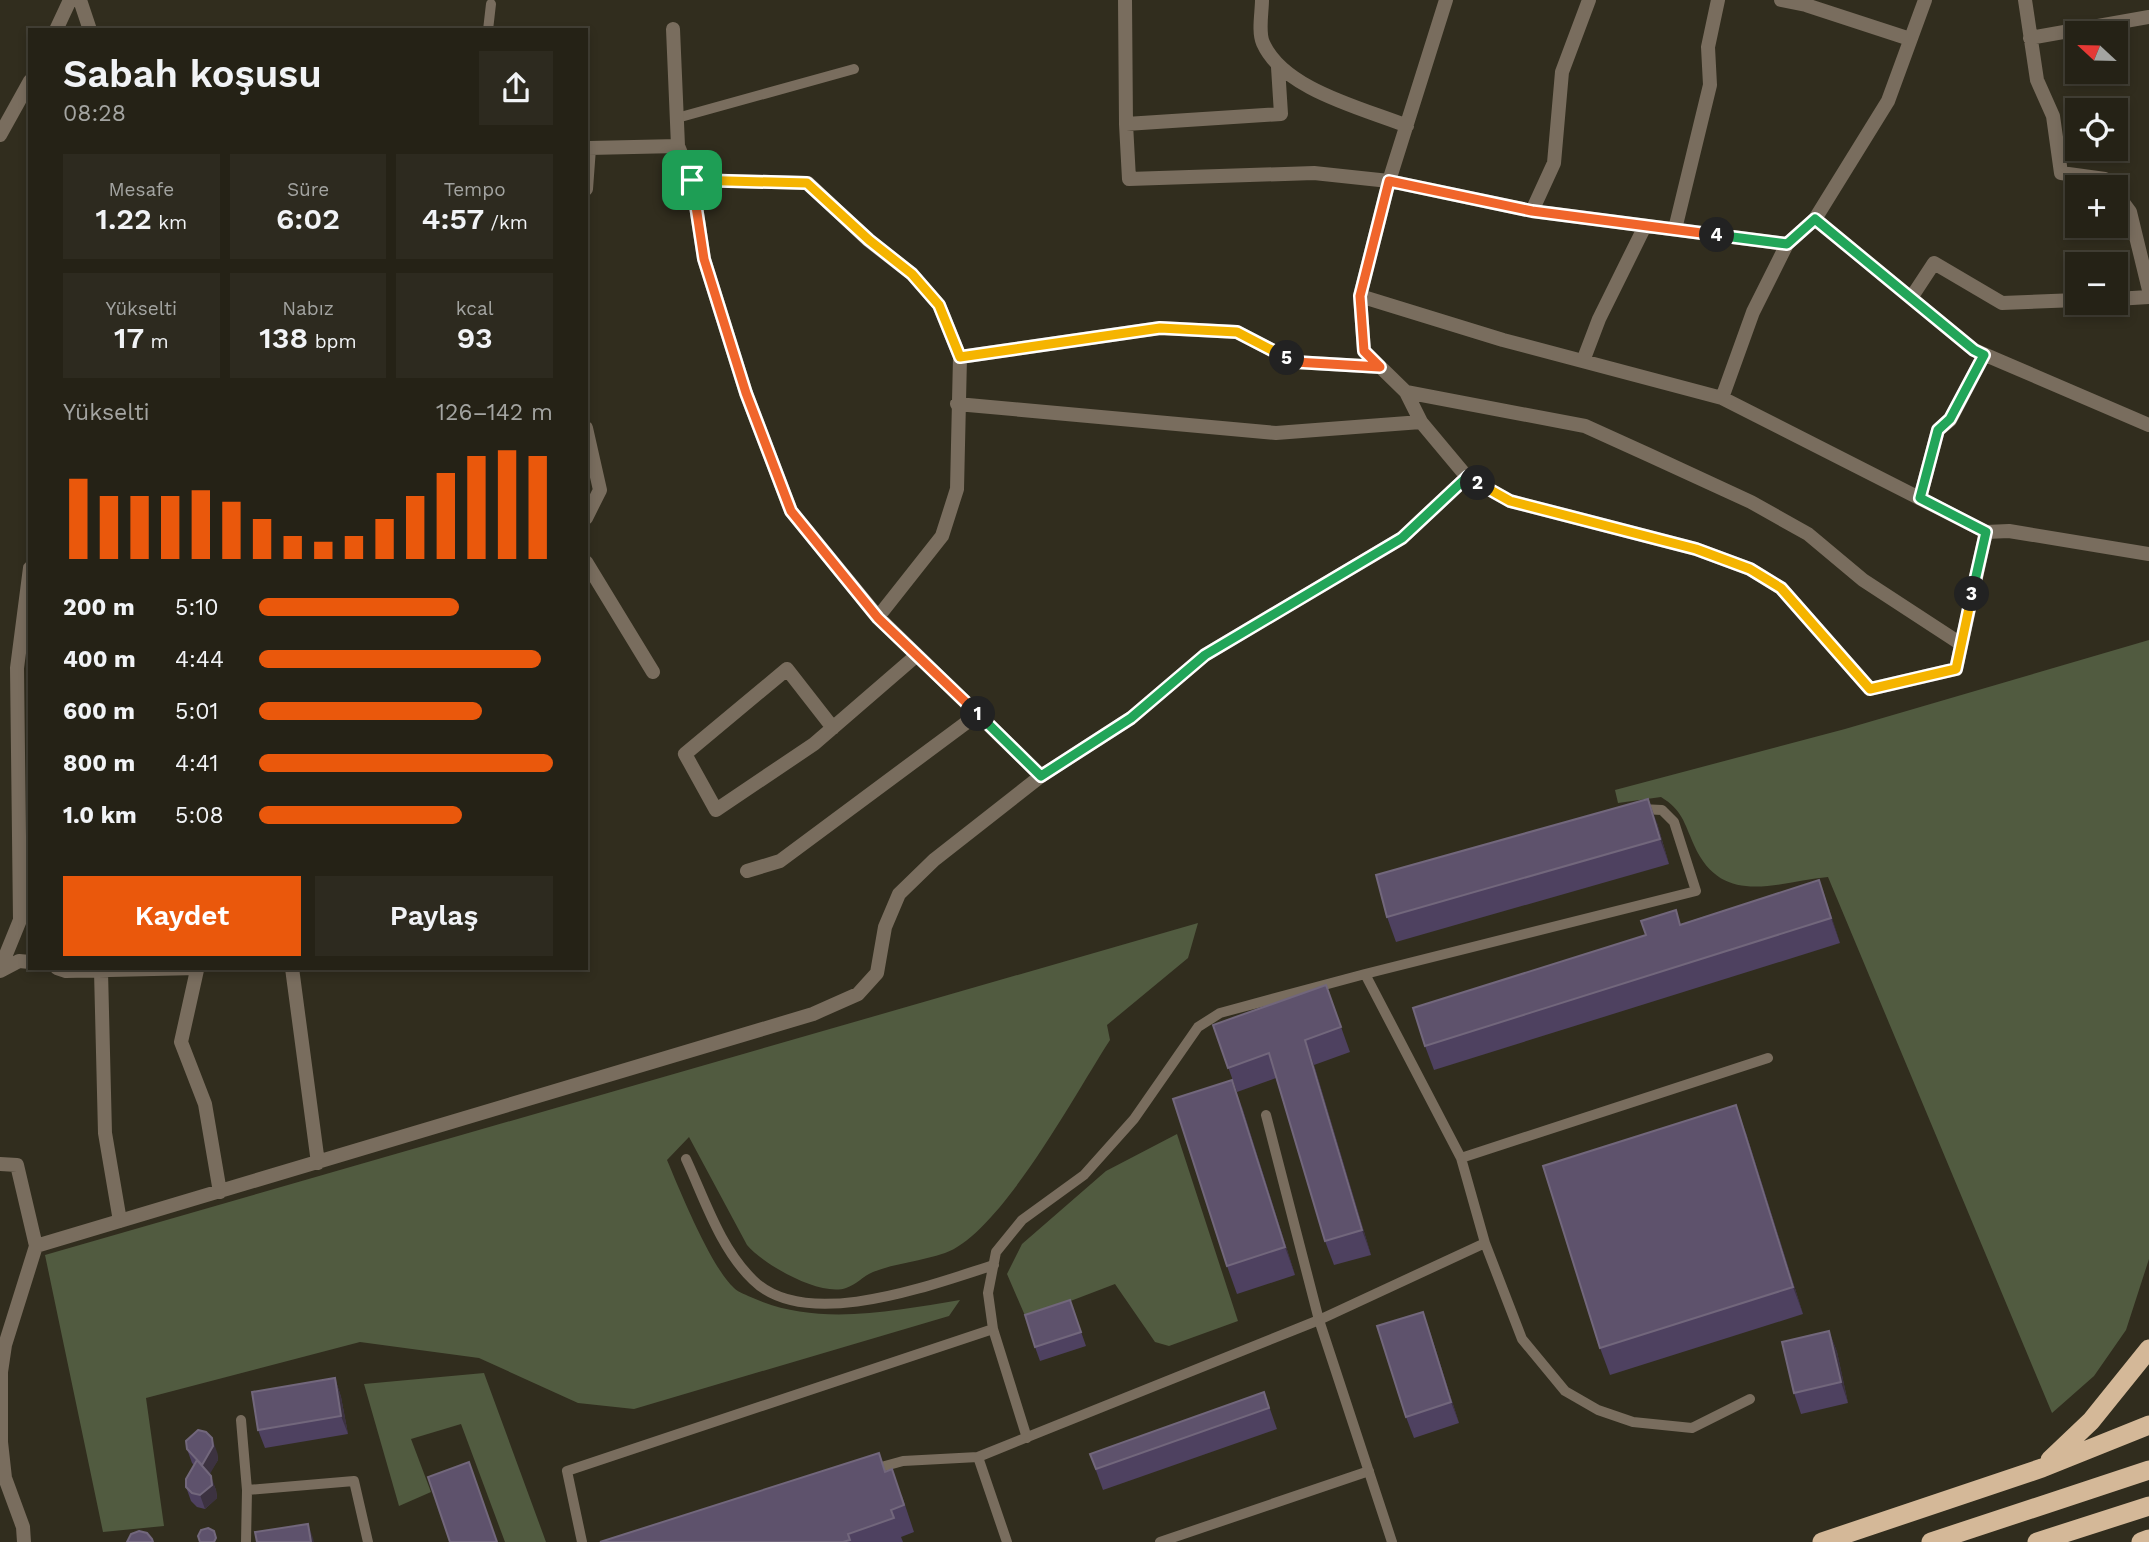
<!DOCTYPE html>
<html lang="tr">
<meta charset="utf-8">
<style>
:root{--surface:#252216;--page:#2d2a1f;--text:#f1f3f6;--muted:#a3a4a1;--line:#423f35;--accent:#ea580c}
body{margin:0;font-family:"Work Sans",sans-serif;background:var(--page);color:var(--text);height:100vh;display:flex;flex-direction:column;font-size:26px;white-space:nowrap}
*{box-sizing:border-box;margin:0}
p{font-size:23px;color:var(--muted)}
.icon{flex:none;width:38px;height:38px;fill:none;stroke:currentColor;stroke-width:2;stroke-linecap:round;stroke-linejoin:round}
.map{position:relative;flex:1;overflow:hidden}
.panel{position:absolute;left:28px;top:28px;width:560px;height:942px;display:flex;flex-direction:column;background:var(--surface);border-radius:0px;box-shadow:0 4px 10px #0003,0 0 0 2px var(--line)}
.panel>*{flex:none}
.needle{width:46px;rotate:292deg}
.buttons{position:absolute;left:2065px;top:21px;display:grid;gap:14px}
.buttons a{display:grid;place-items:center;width:63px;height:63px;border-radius:0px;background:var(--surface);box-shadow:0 4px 10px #0003,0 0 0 2px var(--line);font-size:35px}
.pin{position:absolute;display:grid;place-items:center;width:60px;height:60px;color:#fff;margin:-30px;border-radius:14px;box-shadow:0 4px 10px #0006}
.km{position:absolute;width:35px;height:35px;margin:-18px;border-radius:50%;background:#222;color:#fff;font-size:19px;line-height:35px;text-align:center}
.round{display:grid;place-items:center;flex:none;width:74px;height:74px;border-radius:0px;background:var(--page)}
.head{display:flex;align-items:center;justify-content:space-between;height:119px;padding:0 35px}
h1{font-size:38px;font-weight:600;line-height:52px}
.stats{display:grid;grid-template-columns:repeat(3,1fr);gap:10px;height:119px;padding:7px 35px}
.stats div{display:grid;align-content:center;border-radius:0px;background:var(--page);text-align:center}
.stats b{font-size:30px;font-weight:600}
.stats small{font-size:19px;font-weight:400}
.stats p{font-size:19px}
.chart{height:196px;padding:14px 35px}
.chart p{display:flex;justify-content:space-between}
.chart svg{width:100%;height:126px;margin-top:7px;stroke:var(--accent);stroke-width:6}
.button{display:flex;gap:14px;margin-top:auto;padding:14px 35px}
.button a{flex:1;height:80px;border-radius:0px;background:var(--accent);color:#fff;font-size:28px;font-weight:600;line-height:80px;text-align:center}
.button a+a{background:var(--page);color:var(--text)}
ul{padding:0 35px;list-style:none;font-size:23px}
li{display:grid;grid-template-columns:112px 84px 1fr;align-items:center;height:52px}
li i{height:18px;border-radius:9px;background:var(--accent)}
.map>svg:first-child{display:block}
.green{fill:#515b40}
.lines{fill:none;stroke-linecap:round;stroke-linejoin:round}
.service{stroke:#796d5e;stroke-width:10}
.minor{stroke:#796d5e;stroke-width:14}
.trunk{stroke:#d4b898;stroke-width:19}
.wall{fill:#4e4160}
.shaded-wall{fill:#3c3240}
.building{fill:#5e526c;stroke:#72677c;stroke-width:2}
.split-1-casing{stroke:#fff;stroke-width:14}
.split-2-casing{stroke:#fff;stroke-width:14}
.split-3-casing{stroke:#fff;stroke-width:14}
.split-4-casing{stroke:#fff;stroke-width:14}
.split-5-casing{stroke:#fff;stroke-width:14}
.split-6-casing{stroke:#fff;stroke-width:14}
.split-1{stroke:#f0652b;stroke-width:9}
.split-2{stroke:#22a559;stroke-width:9}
.split-3{stroke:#f5b400;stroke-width:9}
.split-4{stroke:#22a559;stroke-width:9}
.split-5{stroke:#f0652b;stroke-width:9}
.split-6{stroke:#f5b400;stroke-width:9}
</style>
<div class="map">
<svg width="2149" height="1542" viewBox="0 0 2149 1542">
<rect width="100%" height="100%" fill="#312d1e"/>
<path class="green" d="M2149,640v619l-23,71 -32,46 -42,37 -224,-536c-52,5 -106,31 -134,-32 -10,-23 -12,-35 -33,-48l-43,6 -3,-13 230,-61z
M1198,923l-10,35 -81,67 3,15c-34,52 -109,193 -165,213 -23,8 -49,10 -72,19 -10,4 -17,13 -27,16 -26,9 -83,-24 -99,-43l-58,-108 -22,23c13,31 44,107 67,128 5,5 13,7 19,10 64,29 140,13 207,2l-11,16 -315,93 -56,-6 -99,-45 -119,-16 -214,56 18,128 -61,6 -58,-277z
M1177,1134l61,187 -69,25 -14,-4 -40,-58 -89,34 -19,-44 15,-30 84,-73z
M484,1373l62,169h-41l-44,-118 -50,15 20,53 -32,14 -35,-122z"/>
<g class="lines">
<path class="service" d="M488,30l3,-26
M677,118l177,-49
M1365,974l331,-83 -22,-69 -12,-12 -21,-1
M1266,1115l53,205 73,222
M1461,1158l307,-100
M686,1159c19,41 34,89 67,121 53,53 180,4 241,-15
M241,1420l6,70 -1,52
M1027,1438l-34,-109 -5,-36 8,-41 26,-32 62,-45 50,-56 64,-92 22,-14 145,-39 96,184 24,85 37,96 43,52 33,19 35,12 59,6 58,-29
M978,1457l29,85
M874,1469l29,-8 75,-4 341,-137 166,-77
M247,1490l107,-9 14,61
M582,1542l-15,-71 426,-142
M1160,1542l209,-71"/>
<path class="minor" d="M80,0l10,30
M1125,0l1,124
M1262,0c0,12 -4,32 1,43 21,47 99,65 144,83
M1446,0l-57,181 -29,115 4,55 42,41 15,30 46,55 43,24 186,48 54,20 31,19 89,101 86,-20 30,-137
M1781,0l25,5 104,34
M2025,0l12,80 16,36 8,57 44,6 6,8
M673,29l5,117 14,34 12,79 42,134 45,118 87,106 163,159
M56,30l14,-30
M2030,38l119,-21
M1278,67l3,47 -155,10 3,55 185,-6 75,8 143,30 255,33
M0,135l30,-54
M692,180l116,3 60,57 44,34 27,31 21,52 -3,132 -15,47 -64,81
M586,189l3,-41 89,-2
M2116,193l14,19 19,78
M1532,211l22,-48 8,-91 27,-72
M1815,219l159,131 175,75
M1675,229l35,-144 -2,-38 10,-47
M1360,296l143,44 219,58 264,134 23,-1 140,23
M1911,298l23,-35 68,40 75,-3
M2116,299l33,-2
M960,357l200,-29 77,4 58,30 85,5
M1583,361l16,-42 46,-93
M1406,392l179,34 64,29 102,47 57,32 55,46 98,64
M1722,398l31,-86 34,-68 28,-25 73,-118 37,-101
M957,404l319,29 145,-11
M586,428l14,62 -14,28
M1920,498l18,-68 12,-10 34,-65
M586,562l67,110
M833,728l-46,-59 -102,85 31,56 98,-66 103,-89
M747,871l33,-10 198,-147
M57,968l9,3 131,-3
M292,968l26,195
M0,969l20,-49 -3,-252 13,-100
M197,970l-16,72 24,62 15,88
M0,971l19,-10 11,1
M101,971l4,162 15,88
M0,1164l17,1 19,81 -31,99 -4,27v70l4,36 18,49 1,15
M36,1246l777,-232 45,-20 19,-21 8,-46 14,-33 35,-34 107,-84 90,-58 74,-63 197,-117 65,-61"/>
<path class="trunk" d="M2050,1460l41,-39 58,-72
M1822,1542l220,-74 107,-43
M1931,1542l218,-72
M2037,1542l112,-36
M2141,1542l8,-3"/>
</g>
<path class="wall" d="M1657,823l12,41 -273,78 -9,-25z
M1819,880l21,63 -406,127 -9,-24 256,-122z
M1326,985l24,67 -36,13 57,190 -37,10 -9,-24 -49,-163 -39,14 -24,-67z
M1242,1107l53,168 -58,19 -10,-28z
M1746,1133l57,181 -193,61 -10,-27z
M1070,1300l16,46 -46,15 -5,-14z
M1829,1331l8,21 11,51 -47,11 -7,-21z
M1430,1332l29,91 -45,15 -8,-21z
M335,1378l6,19 7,37 -83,14 -7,-18z
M1264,1392l13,37 -174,61 -13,-36z
M187,1449l30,3 1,8 -9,14 7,16 1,8 -12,11 -8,-2 -6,-6 -5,-14 8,-22 -2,-2z
M885,1472l17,24 12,36 -13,5 2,5h-303z"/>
<path class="shaded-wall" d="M1648,799l9,24 12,41 -9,-25z
M1819,880l9,25 12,38 -9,-25z
M1305,1040l9,25 57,190 -9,-25z
M1232,1080l10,27 53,168 -10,-28z
M1736,1105l10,28 57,181 -10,-27z
M1423,1312l7,20 29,91 -8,-21z
M1829,1331l8,21 11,51 -7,-21z
M335,1378l6,19 7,37 -7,-18z
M212,1438l5,14 1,8 -11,19 -5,-14z
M211,1476l5,14 1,8 -12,11 -5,-14z
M308,1524l5,14 1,4h-3z"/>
<path class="building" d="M1648,799l12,40 -273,78 -11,-42z
M1819,880l12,38 -406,128 -12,-38 233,-73 -5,-14 35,-11 4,15z
M1326,985l15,42 -36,13 57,190 -37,11 -56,-188 -41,15 -15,-43z
M1232,1080l53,167 -58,19 -54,-167z
M1736,1105l57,182 -193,61 -57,-182z
M1070,1300l11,32 -46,15 -10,-32z
M1423,1312l28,90 -45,15 -29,-91z
M1829,1331l12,51 -47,11 -12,-51z
M335,1378l6,38 -83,14 -6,-38z
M1264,1392l5,16 -173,61 -6,-15z
M198,1430l8,2 6,6 1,8 -11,19 -15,-16 -1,-8z
M879,1453l6,19 7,-3 12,36 -13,5 3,8 -46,16 2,6 -7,2h-243z
M197,1460l14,16 1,9 -12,10 -8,-2 -6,-6v-8z
M469,1462l28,80h-47l-22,-65z
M308,1524l3,18h-54l-2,-10z
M208,1528l6,3 2,7 -2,4h-14l-2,-6 3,-6z
M139,1531l8,2 5,6 1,3h-26l4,-8z"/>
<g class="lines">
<defs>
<path id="split-1" d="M692,180l12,79 42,134 45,118 87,107 100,96"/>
<path id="split-2" d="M978,714l63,62 90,-58 74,-63 197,-117 65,-61 11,6"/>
<path id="split-3" d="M1478,483l32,18 186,48 54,20 31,19 89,101 86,-20 16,-75"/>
<path id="split-4" d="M1717,235l70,9 28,-25 159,131 10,5 -34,64 -12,11 -18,68 66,34 -14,62"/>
<path id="split-5" d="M1287,358l8,4 85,5 -16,-16 -4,-55 29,-115 143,30 185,24"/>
<path id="split-6" d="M692,180l115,3 62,57 43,34 27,31 21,52 200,-29 77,4 50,26"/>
</defs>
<use href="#split-1" class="split-1-casing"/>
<use href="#split-2" class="split-2-casing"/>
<use href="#split-3" class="split-3-casing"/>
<use href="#split-4" class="split-4-casing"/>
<use href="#split-5" class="split-5-casing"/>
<use href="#split-6" class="split-6-casing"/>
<use href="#split-1" class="split-1"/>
<use href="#split-2" class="split-2"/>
<use href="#split-3" class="split-3"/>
<use href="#split-4" class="split-4"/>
<use href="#split-5" class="split-5"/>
<use href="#split-6" class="split-6"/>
</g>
</svg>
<div class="buttons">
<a><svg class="needle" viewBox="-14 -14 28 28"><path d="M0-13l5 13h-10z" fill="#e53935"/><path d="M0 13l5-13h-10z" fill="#a3a4a1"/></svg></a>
<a><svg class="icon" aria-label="locate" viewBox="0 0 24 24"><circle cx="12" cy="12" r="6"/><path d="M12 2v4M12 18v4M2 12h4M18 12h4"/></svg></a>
<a>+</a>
<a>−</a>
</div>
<div class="pin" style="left:692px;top:180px;background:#1e9e55"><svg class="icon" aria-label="arrive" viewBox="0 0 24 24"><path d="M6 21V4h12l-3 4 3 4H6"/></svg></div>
<b class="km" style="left:978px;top:714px">1</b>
<b class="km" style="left:1478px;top:483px">2</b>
<b class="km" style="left:1972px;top:594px">3</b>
<b class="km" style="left:1717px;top:235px">4</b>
<b class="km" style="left:1287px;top:358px">5</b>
<section class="panel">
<div class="head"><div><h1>Sabah koşusu</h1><p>08:28</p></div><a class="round"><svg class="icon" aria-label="share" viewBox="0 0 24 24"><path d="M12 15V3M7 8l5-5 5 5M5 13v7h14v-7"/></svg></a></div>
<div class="stats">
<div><p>Mesafe</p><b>1.22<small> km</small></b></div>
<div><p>Süre</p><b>6:02</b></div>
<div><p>Tempo</p><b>4:57<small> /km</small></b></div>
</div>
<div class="stats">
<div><p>Yükselti</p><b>17<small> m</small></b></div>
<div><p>Nabız</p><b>138<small> bpm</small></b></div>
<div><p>kcal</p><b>93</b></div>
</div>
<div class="chart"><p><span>Yükselti</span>126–142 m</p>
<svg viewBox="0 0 160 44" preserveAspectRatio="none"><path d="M5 44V16M15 44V22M25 44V22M35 44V22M45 44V20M55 44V24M65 44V30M75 44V36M85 44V38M95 44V36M105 44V30M115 44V22M125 44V14M135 44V8M145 44V6M155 44V8"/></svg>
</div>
<ul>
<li><b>200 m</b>5:10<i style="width:68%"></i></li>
<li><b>400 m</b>4:44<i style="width:96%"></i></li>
<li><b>600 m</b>5:01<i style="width:76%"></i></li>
<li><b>800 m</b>4:41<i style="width:100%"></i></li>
<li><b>1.0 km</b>5:08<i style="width:69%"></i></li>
</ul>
<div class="button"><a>Kaydet</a><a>Paylaş</a></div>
</section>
</div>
